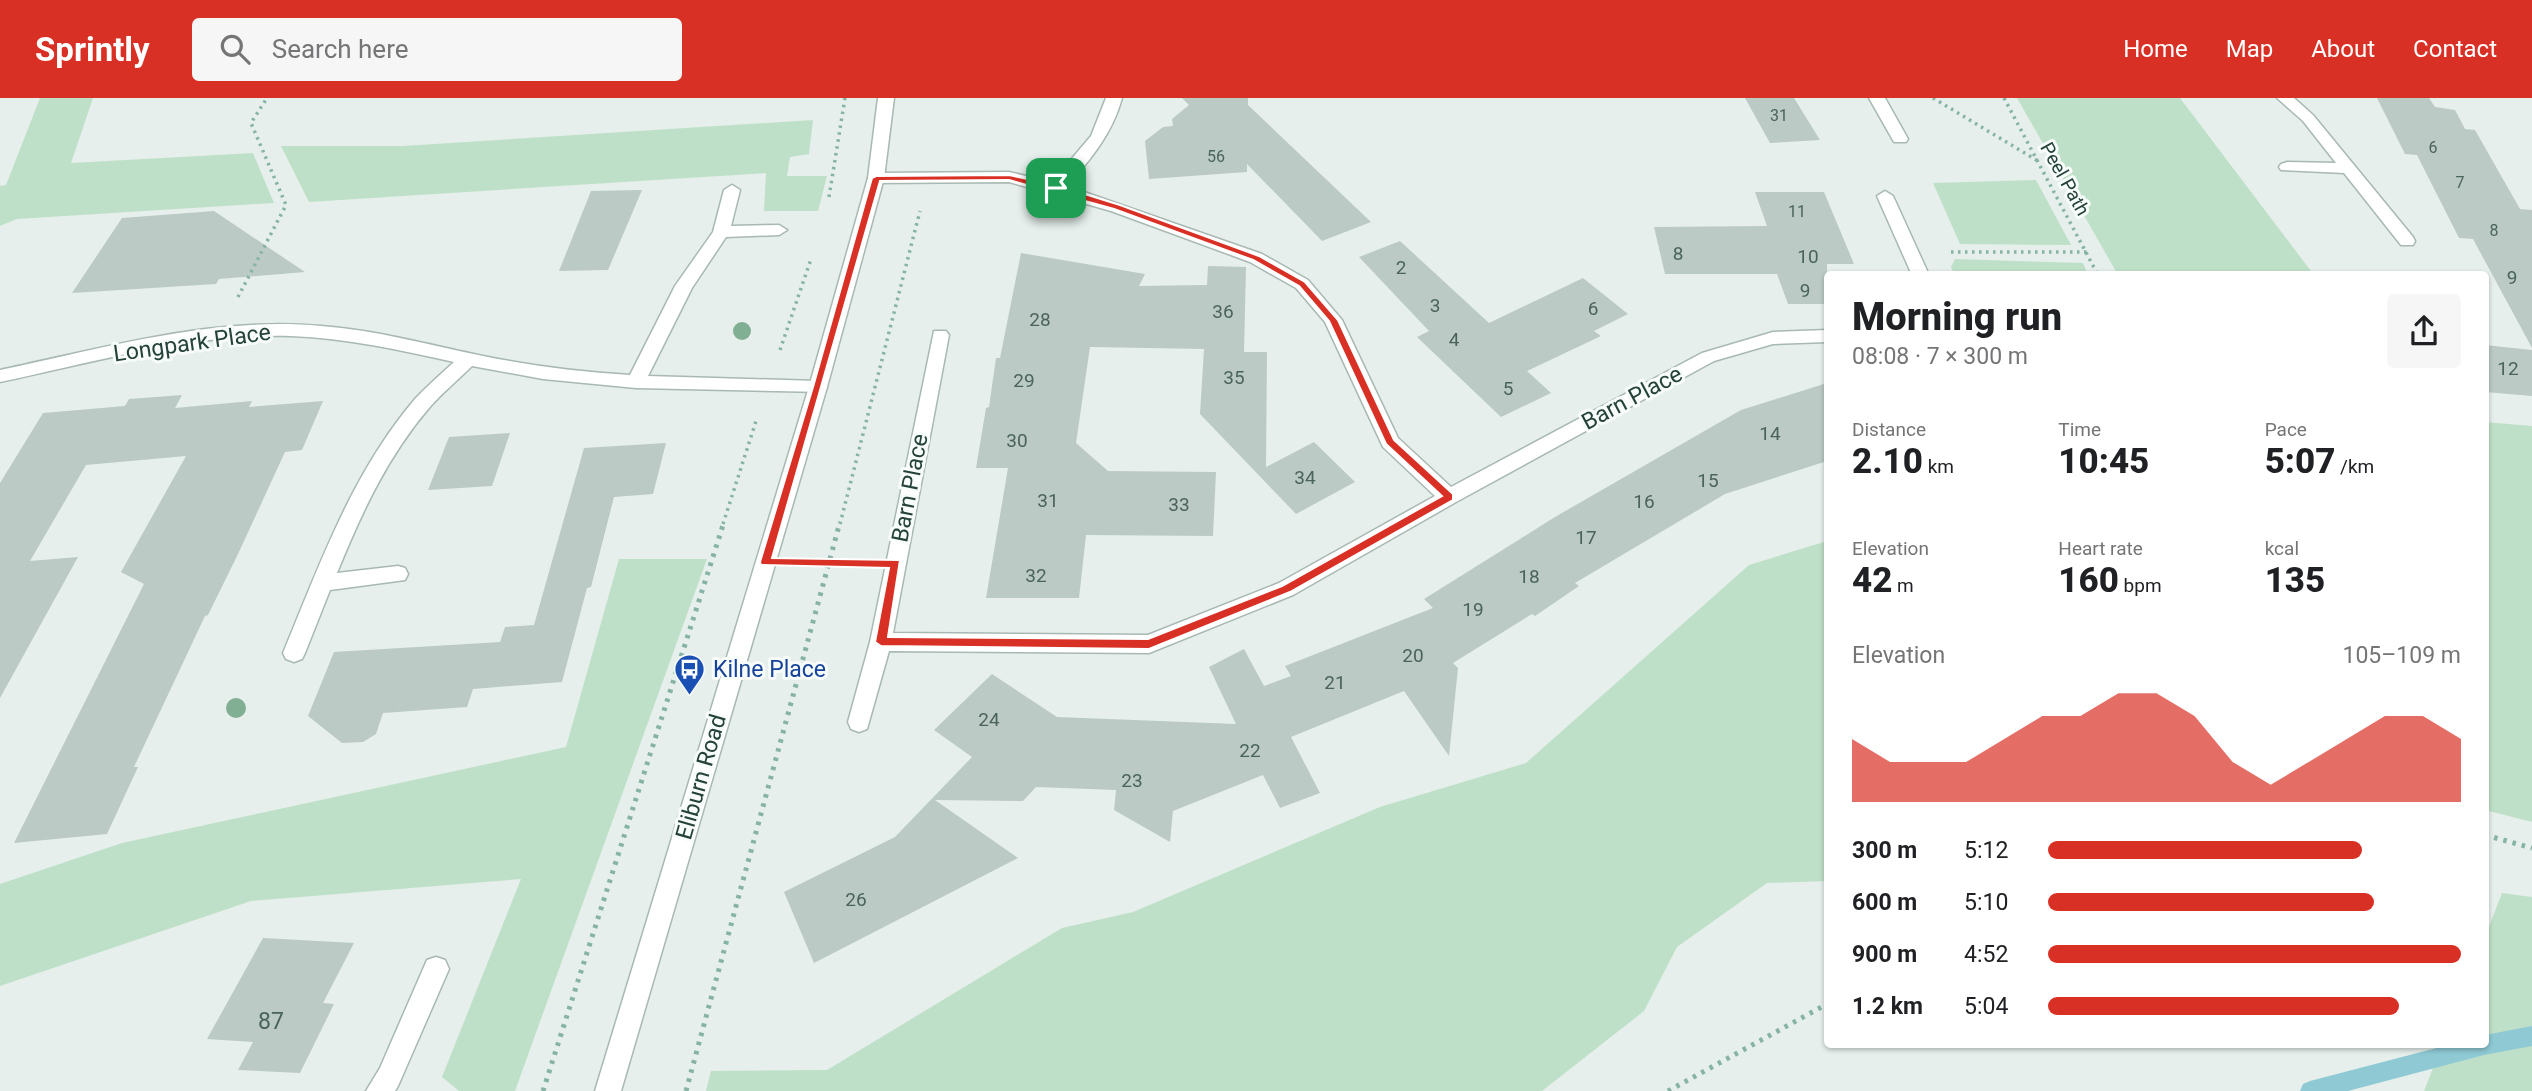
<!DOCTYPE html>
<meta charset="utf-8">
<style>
:root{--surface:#fff;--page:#f6f6f6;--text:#202124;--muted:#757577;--accent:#d93025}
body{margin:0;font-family:Roboto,sans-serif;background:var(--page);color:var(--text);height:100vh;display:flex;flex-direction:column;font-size:26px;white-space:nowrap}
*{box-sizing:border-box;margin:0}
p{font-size:23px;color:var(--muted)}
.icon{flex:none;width:38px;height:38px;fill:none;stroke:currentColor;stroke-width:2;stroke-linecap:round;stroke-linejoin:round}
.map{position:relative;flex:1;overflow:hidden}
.sheet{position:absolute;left:1824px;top:173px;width:665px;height:777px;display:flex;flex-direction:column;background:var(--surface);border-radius:7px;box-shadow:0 2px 5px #0004}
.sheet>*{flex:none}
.pin{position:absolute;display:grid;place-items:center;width:60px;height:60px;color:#fff;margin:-30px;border-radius:14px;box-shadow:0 4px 10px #0006}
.round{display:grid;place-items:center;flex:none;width:74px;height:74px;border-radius:7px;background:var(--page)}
.head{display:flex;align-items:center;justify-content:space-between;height:119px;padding:0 28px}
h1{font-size:38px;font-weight:800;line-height:52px}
.stats{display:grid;grid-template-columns:repeat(3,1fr);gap:10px;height:119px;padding:7px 28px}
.stats div{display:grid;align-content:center}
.stats b{font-size:35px;font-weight:800}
.stats small{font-size:19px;font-weight:400}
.stats p{font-size:19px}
.chart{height:196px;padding:14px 28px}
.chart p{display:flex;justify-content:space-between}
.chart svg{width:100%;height:126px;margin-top:7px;fill:var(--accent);opacity:.7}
ul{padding:0 28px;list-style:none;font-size:23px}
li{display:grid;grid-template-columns:112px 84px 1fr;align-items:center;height:52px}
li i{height:18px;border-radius:9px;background:var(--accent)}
header{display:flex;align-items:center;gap:42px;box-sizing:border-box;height:98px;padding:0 35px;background:var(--accent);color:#fff}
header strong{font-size:33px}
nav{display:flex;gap:38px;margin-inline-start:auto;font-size:24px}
.search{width:490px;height:63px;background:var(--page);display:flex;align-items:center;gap:18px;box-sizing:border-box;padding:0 24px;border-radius:7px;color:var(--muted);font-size:26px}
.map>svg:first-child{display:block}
.green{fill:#bfe0c8}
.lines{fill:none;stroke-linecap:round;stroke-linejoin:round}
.stream{fill:#8ec9d4;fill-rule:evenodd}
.building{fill:#bbcac4}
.service-casing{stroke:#a8b8b2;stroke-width:3}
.minor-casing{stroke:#a8b8b2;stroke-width:3}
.tertiary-casing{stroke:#a8b8b2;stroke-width:3}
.path-far1{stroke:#86b3a5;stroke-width:3.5;stroke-dasharray:2.5 4.5;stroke-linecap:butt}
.path{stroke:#86b3a5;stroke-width:5;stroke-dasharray:3.5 6;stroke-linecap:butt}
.service{fill:#fff;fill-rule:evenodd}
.minor{fill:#fff;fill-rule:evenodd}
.tertiary{fill:#fff;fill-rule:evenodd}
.tree{fill:#80af93}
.route{fill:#d93025;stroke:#fff;stroke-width:2;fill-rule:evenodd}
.labels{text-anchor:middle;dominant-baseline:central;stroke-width:6;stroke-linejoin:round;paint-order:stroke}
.far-number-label{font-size:16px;fill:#4a645c}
.far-street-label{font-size:19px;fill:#24423a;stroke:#f7fbf9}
.number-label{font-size:19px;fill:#4a645c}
.street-label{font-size:23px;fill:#24423a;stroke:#f7fbf9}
.transit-label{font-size:23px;fill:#164399;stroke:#f7fbf9;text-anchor:start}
.near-number-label{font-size:23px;fill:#4a645c}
</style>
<header>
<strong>Sprintly</strong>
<div class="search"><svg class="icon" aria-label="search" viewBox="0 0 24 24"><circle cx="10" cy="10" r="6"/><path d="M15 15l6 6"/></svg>Search here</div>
<nav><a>Home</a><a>Map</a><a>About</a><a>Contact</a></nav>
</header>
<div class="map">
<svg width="2532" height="993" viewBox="0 0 2532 993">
<rect width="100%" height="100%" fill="#e6efeb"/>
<path class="green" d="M40,0h53l-22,65 182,-10 21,50 -257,16 -17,7v-40l6,-1z
M2017,0h163l134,177h-196z
M813,22l-4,34 -19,3 -3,19h40l-9,35h-54l2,-38 -457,29 -28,-56h122z
M2036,82l35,65 -111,-1 -27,-61z
M1955,161l128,4 5,12h-133l-4,-8z
M2485,324l47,4v396l-47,-12z
M1827,443v340l-60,2 -90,64 -33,64 -102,80h-836l5,-20 116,-1 235,-142 71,-16 247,-105 146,-44 223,-198z
M619,461h88l-192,532h-56l-17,-14 79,-198 -270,22 -251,85v-102l122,-41 444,-96z
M2502,795l30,4v194h-108l18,-46h43v-108z"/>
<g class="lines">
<path class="stream" d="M2532,928v20l-48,9 -136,36h-48l3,-7 7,-3 138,-36h37v-10z"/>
</g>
<path class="building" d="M1182,0h66v7l123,117 -49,19 -75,-77v8l-98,7 -4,-38 18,-14 10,-1 -1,-7 17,-14z
M1745,0h49l26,42 -50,3z
M2377,0h52l6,9 20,3 10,19 10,1 45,79 12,1v138l-59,-109 -14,-1 -42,-83 -12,-1z
M642,92l-34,80 -49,1 32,-80z
M1755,94h69l30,72h-27v40h-39l-11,-30h-112l-11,-47 113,-1z
M214,113l91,61 -86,7 -3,5 -144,9 50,-75z
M1400,143l89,82 94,-45 45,36 -34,17 7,5 -74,35 24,22 -50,24 -84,-80 12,-6 -70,-74z
M1021,155l124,21 -6,12 68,-1 1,-19 38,1 -2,85h23l-1,115 48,-25 41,40 -59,32 -96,-100 4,-65 -114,-2 -14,96 32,28 108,1 -3,64 -127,-1 -7,63h-93l22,-130h-32l10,-60 3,-1 7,-49h4z
M2485,247l47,5v46l-47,-4z
M1827,285v78l-102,33 -150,89 4,3 -44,30 -3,-2 -79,49 5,5 -9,88 -45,-65 -113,46 29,56 -40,15 -17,-33 -90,36 -3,31 -56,-32 2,-20 -80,-3 -13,14 -88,-1 83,58 -204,105 -30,-71 111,-55 77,-80 -38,-27 58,-56 65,43 179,7 -27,-57 35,-18 20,37 27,-10 -6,-10 148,-58 -9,-9 131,-82 186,-107z
M182,297l-7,13 77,-7 -3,6 74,-6 -21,49 -17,2 -47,102 -30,61 -3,1 -71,151h4l-31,67 -93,9 130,-259 -23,-12 65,-116 -100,9 -56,96 48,-4 -78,141v-215l43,-70 82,-7 4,-7z
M510,335l-18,53 -64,4 21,-53z
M666,345l-13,51 -39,3 -23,90 -4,1 -25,94 -89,7 -6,18 -84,6 -7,21 -13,8 -21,1 -34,-27 26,-64 166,-10 5,-15 29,-2 50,-177z
M263,840l91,5 -31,60 11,1 -34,69 -62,-3 15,-28 -46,-3z"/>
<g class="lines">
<defs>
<path id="service" d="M436,859l9,3 4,9 -51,117 -3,5h-29l14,-23 47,-108z"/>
<path id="minor" d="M1106,0h16c-10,36 -31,61 -55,88l195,68 46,26 34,40 56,118 53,49 251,-134 71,-21 54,-2v12l-54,2 -59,17 -258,141 -163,93 -144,58 -260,-2 -22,78 -8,3 -8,-3 -3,-7 22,-80 64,-311h12l3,4 -56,298 255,2 131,-52 156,-87 -52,-49 -58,-125 -29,-34 -46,-26 -139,-51 -102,-29 -133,1 -8,-5 8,-5 133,-1 43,10 39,-46z
M1869,0h16l23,41 -2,3h-12z
M2277,0h17l19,17 100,122 2,4 -2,4h-12l-57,-72 -63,-3 -2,-3 2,-3 6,-2 49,1 -33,-42z
M732,87l8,5 -9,36 48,-1 8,5 -8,5 -53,2 -34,51 -44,88 170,5 7,1 2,5 -2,5 -189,-4 -93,-9 -71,-13c-14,14 -30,27 -43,42 -42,49 -68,106 -92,165l61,-7 7,2 3,6 -3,6 -75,10 -25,63 -3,6 -8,3 -8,-3 -3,-6c37,-89 69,-180 132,-254 12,-13 26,-25 39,-37 -54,-12 -108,-24 -163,-26 -98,-3 -196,26 -291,46v-12c104,-22 213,-54 321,-44 55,4 108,19 162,30 49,10 98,16 147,19l45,-89 38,-54 11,-42z
M1885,93l8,5 36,79h-17l-35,-79z"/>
<path id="tertiary" d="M878,0h16l-10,80 -57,209 -206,704h-26l214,-704 59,-209z"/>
</defs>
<use href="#service" class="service-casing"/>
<use href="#minor" class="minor-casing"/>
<use href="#tertiary" class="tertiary-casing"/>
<path class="path-far1" d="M1933,0l105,63
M2004,0l94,177
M829,99l16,-99
M1951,154h138
M238,199l48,-92 -35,-82 16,-25
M780,252l31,-91
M723,426l34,-106
M840,426l80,-313"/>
<path class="path" d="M806,466h50
M2485,737l47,13
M543,993l181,-569
M686,993l154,-569
M1668,993l159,-87"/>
<use href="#service" class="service"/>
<use href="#minor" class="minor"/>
<use href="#tertiary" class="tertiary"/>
</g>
<g class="tree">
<circle cx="742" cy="233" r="9"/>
<circle cx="236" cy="610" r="10"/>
</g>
<path class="route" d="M1009,77l50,11 61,19 139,51 46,26 33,38 56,120 59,54v6l-163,92 -141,57 -268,-3 -6,-4 14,-74 -128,-3 -1,-3 53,-175 59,-209 4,-2zM1009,82l105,29 139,51 46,26 30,35 57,123 56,52 -160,90 -134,53 -260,-2 12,-77 -128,-2 108,-377z"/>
<defs>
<symbol id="bus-pin" viewBox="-11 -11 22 30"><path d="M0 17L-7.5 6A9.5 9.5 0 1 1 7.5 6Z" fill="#1a4fb4" stroke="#f7fbf9"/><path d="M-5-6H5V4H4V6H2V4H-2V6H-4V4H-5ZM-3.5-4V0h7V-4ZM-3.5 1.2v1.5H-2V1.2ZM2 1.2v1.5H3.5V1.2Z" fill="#fff"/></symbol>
</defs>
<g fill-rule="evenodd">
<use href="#bus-pin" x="672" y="554" width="35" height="47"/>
</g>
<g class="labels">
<g class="far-number-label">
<text x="1779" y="17">31</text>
<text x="2433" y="49">6</text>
<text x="1216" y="58">56</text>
<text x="2460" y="84">7</text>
<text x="1797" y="113">11</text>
<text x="2494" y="132">8</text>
</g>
<g class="far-street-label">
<text transform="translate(2065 81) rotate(61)">Peel Path</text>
</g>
<g class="number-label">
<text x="1678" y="155">8</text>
<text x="1808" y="158">10</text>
<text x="1401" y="169">2</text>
<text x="2512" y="179">9</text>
<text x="1805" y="192">9</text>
<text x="1435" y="207">3</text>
<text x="1593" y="210">6</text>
<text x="1223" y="213">36</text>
<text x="1040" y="221">28</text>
<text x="1454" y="241">4</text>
<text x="2508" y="270">12</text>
<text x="1234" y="279">35</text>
<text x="1024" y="282">29</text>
<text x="1508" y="290">5</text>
<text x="1770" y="335">14</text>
<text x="1017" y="342">30</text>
<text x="1305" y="379">34</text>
<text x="1708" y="382">15</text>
<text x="1048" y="402">31</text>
<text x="1644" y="403">16</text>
<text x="1179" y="406">33</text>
<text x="1586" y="439">17</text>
<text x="1036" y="477">32</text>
<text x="1529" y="478">18</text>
<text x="1473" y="511">19</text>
<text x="1413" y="557">20</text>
<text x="1335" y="584">21</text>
<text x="989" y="621">24</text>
<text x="1250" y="652">22</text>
<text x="1132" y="682">23</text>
<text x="856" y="801">26</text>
</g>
<g class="street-label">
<text transform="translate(192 245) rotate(-8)">Longpark Place</text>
<text transform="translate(1632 300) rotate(-28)">Barn Place</text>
<text transform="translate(910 390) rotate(-79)">Barn Place</text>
<text transform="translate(701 679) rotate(-74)">Eliburn Road</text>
</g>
<g class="transit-label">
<text x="713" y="571">Kilne Place</text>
</g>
<g class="near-number-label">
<text x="271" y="923">87</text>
</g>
</g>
</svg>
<div class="pin" style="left:1056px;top:90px;background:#1e9e55"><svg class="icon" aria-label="arrive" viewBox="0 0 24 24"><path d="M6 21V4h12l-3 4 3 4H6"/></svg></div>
<section class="sheet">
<div class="head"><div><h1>Morning run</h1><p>08:08 · 7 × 300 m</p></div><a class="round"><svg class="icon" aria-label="share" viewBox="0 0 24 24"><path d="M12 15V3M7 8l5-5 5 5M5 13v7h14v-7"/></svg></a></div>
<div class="stats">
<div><p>Distance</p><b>2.10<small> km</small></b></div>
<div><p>Time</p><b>10:45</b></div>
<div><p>Pace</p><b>5:07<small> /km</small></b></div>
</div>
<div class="stats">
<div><p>Elevation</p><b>42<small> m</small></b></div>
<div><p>Heart rate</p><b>160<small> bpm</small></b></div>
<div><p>kcal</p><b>135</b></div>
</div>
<div class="chart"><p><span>Elevation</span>105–109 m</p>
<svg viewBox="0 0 160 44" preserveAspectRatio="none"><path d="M0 44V22L10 30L20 30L30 30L40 22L50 14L60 14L70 6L80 6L90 14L100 30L110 38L120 30L130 22L140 14L150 14L160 22V44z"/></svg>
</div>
<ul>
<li><b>300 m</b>5:12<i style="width:76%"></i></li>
<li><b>600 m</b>5:10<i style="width:79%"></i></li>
<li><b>900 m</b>4:52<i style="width:100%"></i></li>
<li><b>1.2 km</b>5:04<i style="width:85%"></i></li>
</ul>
</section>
</div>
